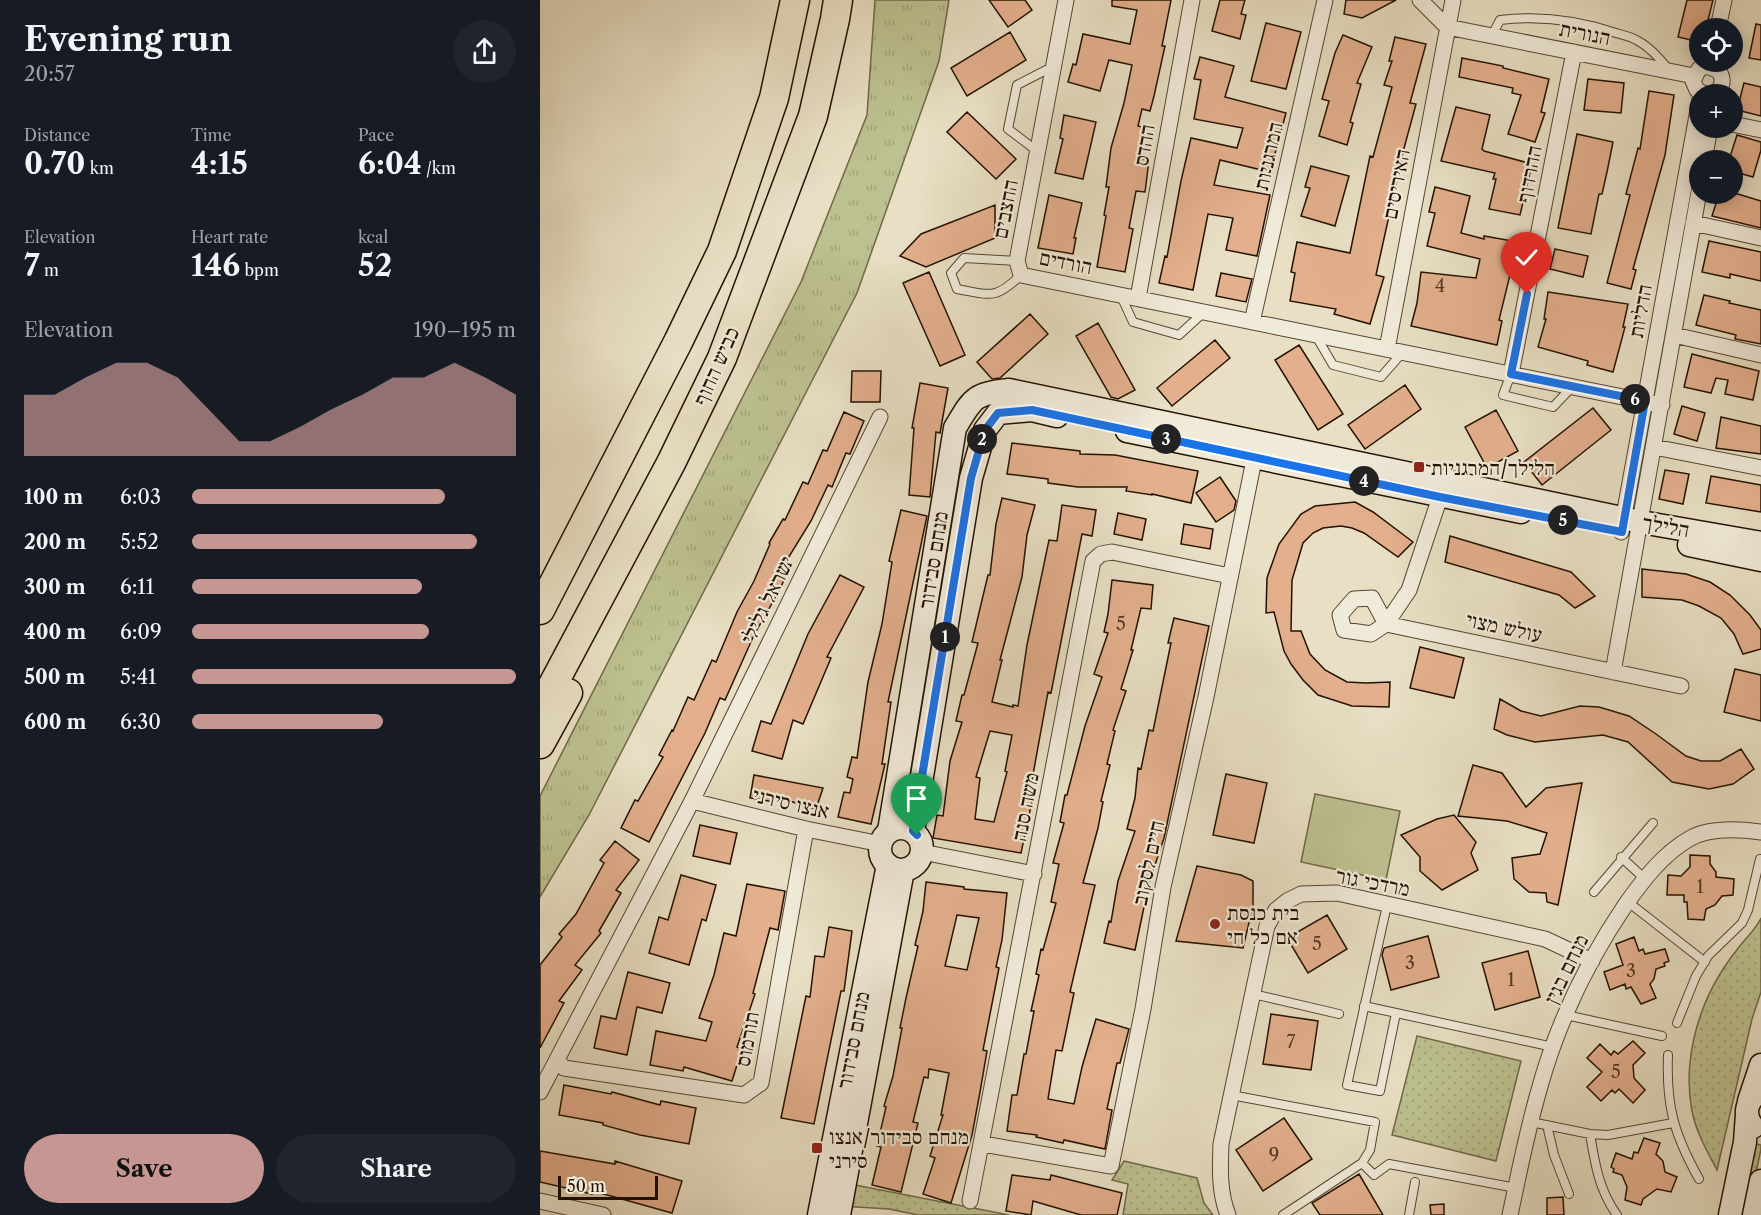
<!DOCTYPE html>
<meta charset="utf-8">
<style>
:root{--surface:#171b24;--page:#20242c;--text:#f1f3f6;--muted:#9ea1a6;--accent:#c59692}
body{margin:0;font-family:"Libre Caslon Text","Frank Ruhl Libre",serif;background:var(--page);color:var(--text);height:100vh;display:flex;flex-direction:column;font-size:22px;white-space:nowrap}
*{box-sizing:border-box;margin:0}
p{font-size:20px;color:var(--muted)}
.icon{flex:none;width:33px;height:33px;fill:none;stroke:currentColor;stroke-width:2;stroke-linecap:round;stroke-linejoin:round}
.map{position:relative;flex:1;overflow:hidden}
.drawer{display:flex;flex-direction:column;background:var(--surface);width:540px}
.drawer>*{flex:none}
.tools{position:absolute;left:1149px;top:18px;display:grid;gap:12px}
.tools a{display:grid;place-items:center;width:54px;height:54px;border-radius:50%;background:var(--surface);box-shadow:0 3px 15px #0003;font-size:30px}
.scale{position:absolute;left:18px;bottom:15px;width:100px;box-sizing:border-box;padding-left:6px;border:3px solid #241200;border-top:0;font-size:16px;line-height:21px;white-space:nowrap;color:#241200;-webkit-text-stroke:4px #f0ead9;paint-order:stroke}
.pin{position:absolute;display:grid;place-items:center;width:51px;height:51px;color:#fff;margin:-62px -26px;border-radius:50% 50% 50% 0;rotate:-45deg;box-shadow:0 0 6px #0007}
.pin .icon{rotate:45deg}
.km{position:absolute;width:30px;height:30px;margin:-15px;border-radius:50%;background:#222;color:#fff;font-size:16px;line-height:30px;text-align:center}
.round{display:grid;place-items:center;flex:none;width:63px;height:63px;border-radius:32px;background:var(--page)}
.summary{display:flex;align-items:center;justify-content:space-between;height:102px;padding:0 24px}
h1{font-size:33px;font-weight:700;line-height:45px}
.metrics{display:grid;grid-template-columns:repeat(3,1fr);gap:9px;height:102px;padding:6px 24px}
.metrics div{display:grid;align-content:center}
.metrics b{font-size:30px;font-weight:700}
.metrics small{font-size:16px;font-weight:400}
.metrics p{font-size:16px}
.chart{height:168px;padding:12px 24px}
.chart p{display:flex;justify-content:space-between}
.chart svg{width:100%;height:108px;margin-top:6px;fill:var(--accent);opacity:.7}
.button{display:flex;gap:12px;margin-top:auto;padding:12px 24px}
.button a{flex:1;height:69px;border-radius:36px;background:var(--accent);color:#111;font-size:24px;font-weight:700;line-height:69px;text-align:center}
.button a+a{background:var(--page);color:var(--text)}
ul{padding:0 24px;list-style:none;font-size:20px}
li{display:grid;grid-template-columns:96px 72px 1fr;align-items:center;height:45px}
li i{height:15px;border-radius:8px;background:var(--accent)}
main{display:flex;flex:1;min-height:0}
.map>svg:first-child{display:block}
.grass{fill:url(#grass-tufts);stroke:#706948;stroke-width:1.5}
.park{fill:url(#park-dots);stroke:#706948;stroke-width:1.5}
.garden{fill:#bdc090;stroke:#706948;stroke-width:1.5}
.building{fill:#e3af8d;stroke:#241200;stroke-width:1.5;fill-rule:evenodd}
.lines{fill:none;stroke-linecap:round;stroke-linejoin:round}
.lane-casing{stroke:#554531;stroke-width:10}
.street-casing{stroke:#554531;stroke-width:17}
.secondary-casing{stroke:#241200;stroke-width:25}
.highway-casing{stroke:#241200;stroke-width:31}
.lane{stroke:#f0ead9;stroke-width:8}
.street{stroke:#f0ead9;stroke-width:15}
.secondary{stroke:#f0ead9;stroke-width:22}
.highway{stroke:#e8dfc4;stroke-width:28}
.route-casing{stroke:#fff;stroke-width:12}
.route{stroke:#1a73e8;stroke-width:8}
.poi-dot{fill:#8f2418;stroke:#f0ead9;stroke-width:2}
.labels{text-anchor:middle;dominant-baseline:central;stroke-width:4.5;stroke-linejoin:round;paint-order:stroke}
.number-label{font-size:18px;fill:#543923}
.street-label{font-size:21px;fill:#241200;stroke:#f0ead9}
.poi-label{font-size:21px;fill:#241200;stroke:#f0ead9;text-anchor:start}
</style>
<main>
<section class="drawer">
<div class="summary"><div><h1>Evening run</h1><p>20:57</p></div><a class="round"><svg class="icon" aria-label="share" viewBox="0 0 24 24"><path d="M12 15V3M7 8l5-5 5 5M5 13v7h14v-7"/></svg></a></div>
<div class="metrics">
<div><p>Distance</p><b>0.70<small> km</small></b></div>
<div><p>Time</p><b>4:15</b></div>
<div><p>Pace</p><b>6:04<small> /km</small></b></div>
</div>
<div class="metrics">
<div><p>Elevation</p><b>7<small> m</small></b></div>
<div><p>Heart rate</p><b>146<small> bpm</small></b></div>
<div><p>kcal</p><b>52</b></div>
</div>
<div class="chart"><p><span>Elevation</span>190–195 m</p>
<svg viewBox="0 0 160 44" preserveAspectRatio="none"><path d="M0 44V19L10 19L20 12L30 6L40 6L50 12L60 25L70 38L80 38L90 32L100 25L110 19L120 12L130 12L140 6L150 12L160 19V44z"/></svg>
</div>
<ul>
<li><b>100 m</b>6:03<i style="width:78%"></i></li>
<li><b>200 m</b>5:52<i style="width:88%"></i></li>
<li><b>300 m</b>6:11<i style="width:71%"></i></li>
<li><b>400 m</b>6:09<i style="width:73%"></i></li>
<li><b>500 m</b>5:41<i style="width:100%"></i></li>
<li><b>600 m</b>6:30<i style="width:59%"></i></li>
</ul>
<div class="button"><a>Save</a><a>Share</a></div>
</section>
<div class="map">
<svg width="1221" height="1215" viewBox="0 0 1221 1215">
<defs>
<pattern id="grass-tufts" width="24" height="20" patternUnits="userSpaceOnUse" patternTransform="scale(1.5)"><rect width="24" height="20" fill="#bdc090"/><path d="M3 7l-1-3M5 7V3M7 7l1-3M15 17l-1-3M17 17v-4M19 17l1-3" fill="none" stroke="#a2a47a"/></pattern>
<pattern id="park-dots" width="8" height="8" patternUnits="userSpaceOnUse" patternTransform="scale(1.5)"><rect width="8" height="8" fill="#bdc090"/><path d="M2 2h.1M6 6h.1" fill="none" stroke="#a2a47a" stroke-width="1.8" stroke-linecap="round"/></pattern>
</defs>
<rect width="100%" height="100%" fill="#e8dfc4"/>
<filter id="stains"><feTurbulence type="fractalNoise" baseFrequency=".00333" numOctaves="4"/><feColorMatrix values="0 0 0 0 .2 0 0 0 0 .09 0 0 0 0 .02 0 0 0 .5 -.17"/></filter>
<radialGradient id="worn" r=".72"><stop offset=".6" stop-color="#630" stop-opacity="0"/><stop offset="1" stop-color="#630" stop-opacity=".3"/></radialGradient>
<path class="grass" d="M335,0h74l-10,61 -82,232 -268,522 -49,82v-101l261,-514 66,-167z"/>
<path class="park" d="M1221,918v74l-9,27 -35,151c-10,-19 -21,-38 -25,-59 -9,-46 4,-98 28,-137 5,-8 10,-16 16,-23 8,-12 19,-20 25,-33z
M877,1036l104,25 -25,100 -104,-26z
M1212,1143l9,2v4l-14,66h-10z
M584,1161l73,17 7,25 9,12h-90l5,-31 -16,-4z
M310,1184l159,31h-91l-29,-6 -48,-3z"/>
<path class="garden" d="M775,794l85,17 -14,69 -85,-18z"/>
<path class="building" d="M449,0h36l7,10 -24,17z
M572,0h59l-9,46h3l-11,50 -4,15 -8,-2 -4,17 7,2 -8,30 12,2 -4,32 -9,-1 -7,37 4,1 -8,43 -28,-5 9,-51 -2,-1 5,-28h-3l5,-39 13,-45 8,-38 -23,-5 -9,31 -32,-9 5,-18 3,1 7,-31 47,10 7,-34 -25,-4z
M680,0h25l-4,14 5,1 -6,24 -28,-8z
M806,0h50l-34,18 -18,-4z
M1147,0h26l-7,28h-6v14l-22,-5z
M726,23l35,9 -15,57 -35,-8z
M1216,24l5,1v35l-12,-2z
M470,32l16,28 -59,36 -16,-28z
M803,35l29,12 -15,36 4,1 -11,38 3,1 -6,22 -28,-9 10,-35 -7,-2 13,-46z
M855,37l31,7 -16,59 6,1 -13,48 -27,123 8,2 -14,47 -36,-10 2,-5 -46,-8 5,-28 -4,-1 6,-30 53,11 20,-97 3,1 19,-70 -8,-2 8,-24h-3z
M660,57l34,9 -9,31 61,16 -16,59 -50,-12 -6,25 56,10 -13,61 -31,-6 7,-32 -25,-4 -15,76 -34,-7 6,-27 2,1 14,-76 10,-43 46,10 6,-20 -49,-9 7,-39 -7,-1z
M922,58l41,8v2l46,11 -8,33 4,1 -10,29 -27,-8 13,-39 -9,-2 1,-5 -54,-11z
M1048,79l36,4 -3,30 -37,-3z
M1204,83l17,4v29l-24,-6z
M1109,91l25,4 -9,60 -32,114 3,1 -5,19 -24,-6 23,-88 -4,-1 12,-46 2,1z
M916,107l34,8 -8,34 2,2 48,13 -12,51 -31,-6 7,-30h-3l2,-6 -54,-12z
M427,112l49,47 -20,20 -49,-47z
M524,115l32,7 -13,57 -28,-6 8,-34 -3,-1z
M1037,134l36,8 -6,30 -5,22h-3l-8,40 -33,-6z
M1197,135l24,7v8l-8,27 -21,-6v-11h-3z
M771,166l38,10 -14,50 -34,-10 9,-28 -5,-1z
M895,187l35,9 -9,37 23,6v-3l34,6 -19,78 3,1 -5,24 -86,-19 6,-23 4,-31 55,6 4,-19 -53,-13 8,-33 -6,-1z
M1179,194h19l23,7v27l-49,-12z
M509,195l33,8 -8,35h2l-3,16 -35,-6z
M455,205v33l-69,29 -26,-11 21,-22z
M1169,241l52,11v29l-31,-7v4l-28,-6z
M1015,249l33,7 -5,21 -33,-8z
M389,272l36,83 -25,11 -37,-83z
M681,273l31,6 -6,23 -30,-6z
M1008,292l80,12 -5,23h2l-12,45 -26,-7 1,-4 -50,-14 8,-28h-2z
M1164,295l26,6 -1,2 32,7v34l-26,-5 1,-4 -40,-10z
M490,314l18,20 -48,44 -8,1 -15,-17z
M558,323l37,67 -17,9 -7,-2 -35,-61z
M675,340l15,18 -58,48 -15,-18z
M759,345l44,69 -25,16 -43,-70z
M1152,354l67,17 -6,29 -28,-6 3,-14 -12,-2 -5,15 -27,-6z
M312,371h29l-1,31h-29z
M380,383l28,5 -8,45 -4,-1 -6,65 -21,-2 5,-67h-2z
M865,385l16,24 -56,40 -17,-24z
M1142,406l23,7 -8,28 -23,-7z
M1053,408l18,22 -69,55 -18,-23z
M956,410l22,41 -31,17 -22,-41z
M304,412l20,9 -14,33 -4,-1 -14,34 -4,-2 -17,36 -26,42 6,2 -12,26 -25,44 -29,65 -5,-2 -15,35 -56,109 -28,-14 14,-28 3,1 25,-44 -4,-2 13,-25 1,1 15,-34 6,3 18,-40 4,2 21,-50 17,-31 16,-37 -1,-1 14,-24 2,1 18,-38 5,2 15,-34 4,1z
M1181,417l40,9v28l-45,-6z
M472,443l68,8v3l35,1 83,16 -7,32 -39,-9v1l-26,-4 1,-4h-49l-30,-4v-4l-41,-5z
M1125,470l24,4 -6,30 -24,-5z
M1171,476l50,9v27l-55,-9z
M680,477l16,24 -2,9 -18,12 -20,-29z
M462,498l33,7 -8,30 -5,42 -22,83h2l-10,42 21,5v-2l5,1 9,-61 22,-105 8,1 5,-36 34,5 -4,26 -10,-2 -31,159 -3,-1 -18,99 4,1 -13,61 -88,-15 4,-23 6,1 7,-55 12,-39 -6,-1 6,-26h2l14,-52 -6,-1 16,-67h2l6,-51zM450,731l22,4 -7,36 2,1 -13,50 -19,-3 5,-41 -4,-1z
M815,502l18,10 40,30 -15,15 -34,-24 -12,-5 -11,-2 -18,2 -10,5 -10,10 -11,37 -1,51h10l9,23 15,16 22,12 19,1 24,-1 -1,25 -37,-1 -34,-11 -15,-15 -12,-16 -7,-13 -10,-39 -8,1 1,-35 12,-34 22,-30 14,-8z
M361,510l26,6 -39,186h3l-9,62h3l-14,60 -33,-7 6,-25 6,1 3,-14 -6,-2 5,-20 5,1 11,-76 14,-58 10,-62 -3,-1z
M578,513l28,6 -4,21 -28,-6z
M644,524l29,5 -3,20 -29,-5z
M910,536l121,36 24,24 -20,12 -16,-13 -114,-33z
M1102,569l44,5 24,8 20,13 20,20 11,15v19l-18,5 -9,-20 -13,-16 -22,-12 -17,-6 -40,-3z
M300,575l24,12 -37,70 4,1 -28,66 -10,-4 -11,39 -30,-8 9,-30 10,3 37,-90z
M572,580l41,5 -2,24 -10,-1 -10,42h2l-12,39 5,2 -13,39 2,1 -8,33 3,1 -9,36 2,1 -5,26 -15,55 12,2 -25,107 4,1 -12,58 -6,-1 -8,49 26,5 8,-37 14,-48 33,10 -9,34h-3l-10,46 5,1 -7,39 -41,-9 -1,3 -27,-6 1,-2 -30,-4 5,-36h5l7,-41h2l8,-43h-3l8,-36 -3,-1 5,-25 2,1 13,-47 -5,-1 8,-38 -6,-1 11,-40 -4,-1 5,-27h2l18,-69 17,-49 -8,-3 14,-41 -4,-1 4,-18z
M634,618l35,8 -45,212 -15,45 -14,67 -31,-7 5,-22 2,1 7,-41 17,-50 -8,-2 8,-31 3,-30 3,1 8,-39 4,1 18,-88h-3z
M880,647l44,11 -10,40 -44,-10z
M1195,669l26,6v46l-37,-9z
M960,699l21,12 20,5 39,-10 19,1 30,9 27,18 30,22 15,5h19l21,-12 13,20 -21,15 -24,5 -37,-7 -44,-40 -25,-7 -68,7 -28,-7 -13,-6z
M933,765l29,8 24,34 20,-19 36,-5 -24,122 -11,-3 -1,-9 -17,-1 -15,-13 -2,-21 28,-4 7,-21 -40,-12 -49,-5z
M686,774l41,9 -13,60 -41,-8z
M214,775l69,13 -7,21 -40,-12 -1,5 -25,-4z
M914,815l22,27 -5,11 7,17 -36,20 -22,-19v-14l-19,-22 36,-16z
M160,825l37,8 -7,31 -37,-8z
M75,841l24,19 -23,30 5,3 -22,38 2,2 -26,32 7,5 -23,31 5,2 -24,45v-83l22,-28 -3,-3 17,-20 28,-51 -4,-3z
M1150,855l20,1v8l6,8v5l18,2 -1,16 -11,1 -7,9 -9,4 -2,11 -16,-1 -1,-17h-3v-7h-17l1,-20 13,1 9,-9z
M657,866l44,9 12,6v25l-10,42 -67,-7z
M141,875l35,10 -10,36 -4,-2 -13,46 -40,-12 10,-36 9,3z
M386,882l38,5v2l43,4 -5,47 -6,27 3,1 -16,82 4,1 -7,41 -8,43 -21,68 -28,-9 12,-36 -5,-2 13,-41h-2l8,-42 -20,-4 -1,9 -4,-1 -11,45 5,1 -17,69 -29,-7 9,-38 -4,-1 9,-39 -2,-1 9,-30 9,-48h-2l6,-30 12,-52 -3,-1 8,-34zM417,915l22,3 -12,52 -22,-4z
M207,884l38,7 -7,39 -8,-2 -17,65 2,1 -18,53 5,2 -10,32 -48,-14 -1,4 -33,-6 6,-34 50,10 6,-19 -13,-4 15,-43 10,-42 12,3z
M787,915l20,34 -39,24 -21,-35z
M289,927l23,4 -8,60h-3l-27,133 -33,-6 25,-122 4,1 5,-41 9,1z
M888,936l11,41 -48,13 -9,-35 2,-7z
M1094,937l5,14 4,-2 2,5 20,-5 4,12 -5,2 1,3 -9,3 -2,10 -4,5 6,14 -15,6 -10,-17 -5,2 -1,-5 -15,6 -6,-18 19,-7 -7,-21z
M988,951l12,46 -45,13 -13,-47z
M88,972l42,11 -8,30 -25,-6 -10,48 -33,-7 7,-32 15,3z
M731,1014l47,7 -7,49 -48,-6z
M1093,1041l12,12 -12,12 1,13 11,12 -12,13 -14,-14 -4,4 -3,-3 -11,11 -14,-14 15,-15 -15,-14 13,-14 11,11 3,-4 4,3z
M24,1085l47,9 1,-2 48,13 1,-4 35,7 -7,36 -49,-9 -37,-10v-2l-44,-8z
M744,1118l28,41 -49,32 -27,-41z
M1104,1138l16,5 -4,11 7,7 2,11 12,5 -6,15 -14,-3 -14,10 -2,6 -16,-5 2,-13 -5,-12 -9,-3 1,-3 -3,-2 5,-14 16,6 2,-7 4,1z
M0,1151l75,13v-3l67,20 -10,32 -79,-22 -1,3 -52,-12z
M819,1174l24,41h-63l-8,-12z
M472,1175l38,5 1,-5 71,18 -5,22h-36l-48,-14 -2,14 -25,-4z
M1023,1197l1,18h-17v-17z
M904,1204v11h-13l-1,-10z"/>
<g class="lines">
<defs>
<path id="lane" d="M952,35l8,-15c40,-5 78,0 116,13 7,2 16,4 22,8 12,6 23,19 31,29
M497,151l-29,-22 9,-44 35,-18
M477,261l-53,-3 -13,15 6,16c34,6 38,11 64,-14
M581,296l12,26 46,13 25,-23
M776,336l17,29 48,12 22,-25
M971,374l-8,21 50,12 19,-20
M1081,857l24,22
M1054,892l59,-69
M1088,902l77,60
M847,905l-40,180 33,6 16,-78
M713,994l86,20
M824,1006l189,41
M1026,1015l96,21
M1137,1023l19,-47 12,-20 34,-33 6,-13 12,-51
M1128,1055c-2,52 6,79 31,124
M691,1095l144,27 -5,28 -8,13 -79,52
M991,1122l59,12 18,1 65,-12
M1007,1125l7,30 15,39
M1050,1134c5,30 9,56 27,81
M822,1163l12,12 15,-11 127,24
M869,1215l6,-33"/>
<path id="street" d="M526,0l-49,261 4,14 641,130
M880,0l27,27 247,49
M1178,28l6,-28
M1165,94l-8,-4 -4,-9 6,-12 8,-3 12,5c6,10 3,19 -7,23
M1192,124l29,6
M1164,160l6,-32
M1153,223l68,15
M598,298l54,-298
M712,322l73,-322
M1134,335l87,20
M847,349l66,-349
M971,374l63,-322
M1114,447l107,21
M900,497l-31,93 -23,34 295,62
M1081,532l79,-433
M832,598l14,26 -15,10 -27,-4 -4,-15 14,-16z
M1073,672l87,-486
M152,801l114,28 75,15
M382,852l112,22
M17,1060l7,8 180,27 17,-12 45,-254
M0,1092l152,-291 188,-384
M443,1144l128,22 32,-157 20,-122 43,-190 50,-247
M0,1201l63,14
M430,1201l123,-640 8,-7 11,-2 118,24
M688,1215c-9,-23 -8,-47 -7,-71l46,-218 9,-16 11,-9 14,-7 36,-1 208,46 47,22
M970,1215c9,-42 17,-84 29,-125 18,-66 49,-130 87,-186 17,-24 37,-50 63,-65 20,-12 50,-10 72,-7"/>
<path id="secondary" d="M587,431l394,81
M1149,545l72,15
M340 849a21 21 0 1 1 42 0a21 21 0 1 1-42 0Z
M349,831l66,-403c18,-30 18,-34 54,-38l632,132 120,21
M373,831l58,-353 14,-48 13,-17 34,-3 25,6
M1209,1101l12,-36
M1213,1127c-11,-13 -6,-28 8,-36
M279,1215l69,-350
M299,1215l64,-345
M1190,1215l15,-73 2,-28
M1214,1215l7,-34"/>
<path id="highway" d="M0,610l138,-268 44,-91 52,-153 21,-98
M0,709l131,-246 51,-105 91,-242 22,-97 3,-19
M0,744l28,-51"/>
</defs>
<use href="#lane" class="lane-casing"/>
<use href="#street" class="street-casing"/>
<use href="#secondary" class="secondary-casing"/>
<use href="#highway" class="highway-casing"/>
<use href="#lane" class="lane"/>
<use href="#street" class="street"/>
<use href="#secondary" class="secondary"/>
<use href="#highway" class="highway"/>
</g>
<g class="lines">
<defs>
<path id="route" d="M377,835l-4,-4 58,-353 14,-48 13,-17 34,-3 408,87 182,35 23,-131 -134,-27 16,-80"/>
</defs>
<use href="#route" class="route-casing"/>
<use href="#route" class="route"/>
</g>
<g class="poi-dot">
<rect x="873" y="461" width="12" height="12" rx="3"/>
<circle cx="675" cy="924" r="6"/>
<rect x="271" y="1142" width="12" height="12" rx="3"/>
</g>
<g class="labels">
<g class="number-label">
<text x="900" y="286">4</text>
<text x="581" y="624">5</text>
<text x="1160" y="887">1</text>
<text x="777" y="944">5</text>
<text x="870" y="963">3</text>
<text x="1091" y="971">3</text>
<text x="971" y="980">1</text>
<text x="751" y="1042">7</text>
<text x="1076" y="1072">5</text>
<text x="734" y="1155">9</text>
</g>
<g class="street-label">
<text transform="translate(1045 33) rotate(11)">הנורית</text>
<text transform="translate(604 145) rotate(-80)">ההדס</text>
<text transform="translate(728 156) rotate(-77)">המרגניות</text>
<text transform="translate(989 174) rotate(-79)">ההרדוף</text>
<text transform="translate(856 184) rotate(-79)">האיריסים</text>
<text transform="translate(465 209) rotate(-79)">החצבים</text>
<text transform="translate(526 262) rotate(11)">הורדים</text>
<text transform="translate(1100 311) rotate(-80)">הדליות</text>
<text transform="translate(176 366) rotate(-66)">כביש החוף</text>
<text transform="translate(1126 526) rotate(10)">הלילך</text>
<text transform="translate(393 560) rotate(-81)">מנחם סבידור</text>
<text transform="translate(227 600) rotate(-64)">ישראל גלילי</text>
<text transform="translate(964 627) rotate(12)">עולש מצוי</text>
<text transform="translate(251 803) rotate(13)">אנצו סירני</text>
<text transform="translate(485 807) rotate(-79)">משה סנה</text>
<text transform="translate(608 863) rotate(-78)">חיים לסקוב</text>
<text transform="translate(833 882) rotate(11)">מרדכי גור</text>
<text transform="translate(1026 969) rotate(-64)">מנחם בגין</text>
<text transform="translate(207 1039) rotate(-80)">תורמוס</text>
<text transform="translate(313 1040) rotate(-79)">מנחם סבידור</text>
</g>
<g class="poi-label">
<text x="891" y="467">הלילך/המרגניות</text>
<text x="687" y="912">בית כנסת<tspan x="687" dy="24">אם כל חי</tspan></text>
<text x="289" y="1136">מנחם סבידור/אנצו<tspan x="289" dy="24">סירני</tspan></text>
</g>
</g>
<rect width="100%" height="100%" filter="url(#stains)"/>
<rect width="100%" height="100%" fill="url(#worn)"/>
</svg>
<div class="tools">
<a><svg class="icon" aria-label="locate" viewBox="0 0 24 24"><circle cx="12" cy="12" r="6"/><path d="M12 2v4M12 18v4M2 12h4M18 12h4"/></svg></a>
<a>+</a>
<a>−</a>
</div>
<div class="scale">50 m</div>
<div class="pin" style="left:377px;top:835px;background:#1e9e55"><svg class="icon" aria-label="arrive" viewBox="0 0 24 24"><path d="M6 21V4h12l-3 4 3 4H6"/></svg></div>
<div class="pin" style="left:987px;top:294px;background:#d93025"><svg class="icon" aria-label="check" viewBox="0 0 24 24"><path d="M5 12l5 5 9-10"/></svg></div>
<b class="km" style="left:405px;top:637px">1</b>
<b class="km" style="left:442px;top:439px">2</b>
<b class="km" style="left:626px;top:439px">3</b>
<b class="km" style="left:824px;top:481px">4</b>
<b class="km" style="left:1023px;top:520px">5</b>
<b class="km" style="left:1095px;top:399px">6</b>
</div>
</main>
